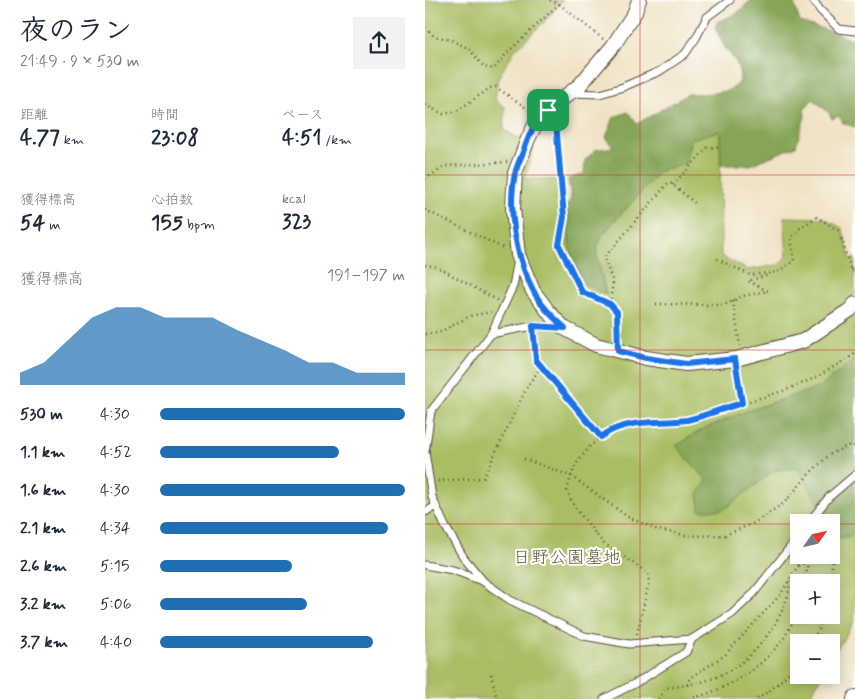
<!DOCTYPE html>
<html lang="ja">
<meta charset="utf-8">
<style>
:root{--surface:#fff;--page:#f2f2f3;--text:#1f2937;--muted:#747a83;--accent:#1f6fb2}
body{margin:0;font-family:Mynerve,"Klee One",sans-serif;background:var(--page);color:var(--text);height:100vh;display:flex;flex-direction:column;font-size:19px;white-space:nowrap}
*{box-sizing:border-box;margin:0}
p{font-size:16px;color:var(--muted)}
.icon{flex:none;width:28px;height:28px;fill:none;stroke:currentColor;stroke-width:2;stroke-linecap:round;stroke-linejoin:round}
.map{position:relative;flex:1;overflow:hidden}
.panel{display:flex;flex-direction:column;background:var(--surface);width:425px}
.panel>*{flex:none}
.needle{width:32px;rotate:56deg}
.fabs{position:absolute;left:365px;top:514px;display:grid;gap:10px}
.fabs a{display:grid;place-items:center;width:50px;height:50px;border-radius:0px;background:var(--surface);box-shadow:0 2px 12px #0003;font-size:25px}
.pin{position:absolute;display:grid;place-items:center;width:42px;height:42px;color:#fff;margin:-21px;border-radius:10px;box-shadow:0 2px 8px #0006}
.round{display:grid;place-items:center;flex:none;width:52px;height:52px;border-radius:0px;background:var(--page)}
.headline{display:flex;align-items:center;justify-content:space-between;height:85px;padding:0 20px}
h1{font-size:28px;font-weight:800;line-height:38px}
.stats{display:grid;grid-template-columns:repeat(3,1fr);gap:8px;height:85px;padding:5px 20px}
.stats div{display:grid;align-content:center}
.stats b{font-size:21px;font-weight:800}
.stats small{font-size:14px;font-weight:400}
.stats p{font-size:14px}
.chart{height:140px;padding:10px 20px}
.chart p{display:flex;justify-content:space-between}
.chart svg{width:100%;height:90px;margin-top:5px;fill:var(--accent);opacity:.7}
ul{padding:0 20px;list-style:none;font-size:16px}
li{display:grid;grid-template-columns:80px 60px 1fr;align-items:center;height:38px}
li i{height:12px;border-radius:6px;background:var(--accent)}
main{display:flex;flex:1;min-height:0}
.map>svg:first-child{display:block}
.green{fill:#a9be63;stroke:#727440;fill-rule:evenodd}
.forest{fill:#86a559;stroke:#60683c}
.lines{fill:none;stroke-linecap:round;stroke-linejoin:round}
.lane-casing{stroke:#564637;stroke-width:9}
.street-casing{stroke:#564637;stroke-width:16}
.path{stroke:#564637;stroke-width:2.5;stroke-dasharray:1 4;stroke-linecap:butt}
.lane{stroke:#fff;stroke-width:7}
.street{stroke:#fff;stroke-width:14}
.route-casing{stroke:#fff;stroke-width:10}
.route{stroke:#1a73e8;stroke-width:6}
.grid{fill:none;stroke:#d62828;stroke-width:1;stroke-opacity:0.55}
.labels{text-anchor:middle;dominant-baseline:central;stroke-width:4;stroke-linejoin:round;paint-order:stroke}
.park-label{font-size:18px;fill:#625e36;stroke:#fff}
</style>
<main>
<section class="panel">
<div class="headline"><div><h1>夜のラン</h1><p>21:49 · 9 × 530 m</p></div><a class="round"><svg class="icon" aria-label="share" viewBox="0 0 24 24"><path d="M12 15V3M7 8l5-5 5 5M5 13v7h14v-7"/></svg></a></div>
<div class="stats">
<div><p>距離</p><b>4.77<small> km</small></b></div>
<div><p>時間</p><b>23:08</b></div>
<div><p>ペース</p><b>4:51<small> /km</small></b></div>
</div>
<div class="stats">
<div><p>獲得標高</p><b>54<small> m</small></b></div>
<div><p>心拍数</p><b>155<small> bpm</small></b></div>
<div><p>kcal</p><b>323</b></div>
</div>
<div class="chart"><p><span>獲得標高</span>191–197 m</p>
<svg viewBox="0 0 160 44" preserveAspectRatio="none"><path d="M0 44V38L10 33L20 22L30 11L40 6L50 6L60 11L70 11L80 11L90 17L100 22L110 27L120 33L130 33L140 38L150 38L160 38V44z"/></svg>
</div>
<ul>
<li><b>530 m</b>4:30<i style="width:100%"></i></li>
<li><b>1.1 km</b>4:52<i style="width:73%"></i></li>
<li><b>1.6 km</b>4:30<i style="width:100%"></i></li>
<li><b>2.1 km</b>4:34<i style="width:93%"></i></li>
<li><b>2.6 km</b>5:15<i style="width:54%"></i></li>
<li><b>3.2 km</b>5:06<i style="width:60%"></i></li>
<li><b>3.7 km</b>4:40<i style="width:87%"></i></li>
</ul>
</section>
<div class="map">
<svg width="430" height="699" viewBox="0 0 430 699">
<rect width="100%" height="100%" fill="#fff"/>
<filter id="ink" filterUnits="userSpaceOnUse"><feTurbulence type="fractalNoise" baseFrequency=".02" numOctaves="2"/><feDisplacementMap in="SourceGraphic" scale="10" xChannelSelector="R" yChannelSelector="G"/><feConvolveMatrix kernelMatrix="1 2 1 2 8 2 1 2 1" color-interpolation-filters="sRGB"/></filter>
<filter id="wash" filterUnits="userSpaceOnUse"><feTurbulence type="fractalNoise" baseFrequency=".0096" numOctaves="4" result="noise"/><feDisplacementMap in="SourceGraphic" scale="20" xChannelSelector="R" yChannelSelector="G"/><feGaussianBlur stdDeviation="1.12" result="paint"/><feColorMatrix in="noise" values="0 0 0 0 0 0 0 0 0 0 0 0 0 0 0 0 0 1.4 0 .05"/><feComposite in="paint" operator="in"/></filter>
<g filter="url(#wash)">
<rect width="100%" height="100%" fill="#f0e2c5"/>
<path class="green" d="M0,0h138l-19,22 -30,29 -16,27 -3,22 10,7 -1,23 30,17 -9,31 32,2 13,37 -1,27 6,20 10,20 21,10 -10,-42 6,-17 58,-64 24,-7 7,-25 29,-8 1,125 27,14 30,-5 9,-9 -3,-39 40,1 18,10 9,32 4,-2v101l-35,28 -70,23 -49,20 6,50 16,30 52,-40 24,-2 31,54h-31v33h32v-31l8,14 16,-3v85l-24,39v-17h-32v33h23l-14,24h-383zM374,582h32v33h-32z"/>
<path class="forest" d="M326,0h42l7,22 36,11 19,9v85l-12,-4 -4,-7 -7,3 -3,-6 -16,-14 -9,10 1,7 -9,30 -46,19h-29l-1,-34 -29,8 -6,25 -25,7 -58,64 -6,17 10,43 -21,-11 -10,-20 -6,-20 1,-26 -4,-12 5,-7 -3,-20 16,-5 1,-14 10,-10 18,-3 -7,-10 8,-20 14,-5 9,12 51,-30h16l23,-3 8,-4 5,-6c-1,-21 -5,-19 -16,-35 -3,-6 -6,-12 -9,-18l2,-6 19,-8z
M430,359v176l-16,3 -41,-70 -23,2 -52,40h-23l-2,-16 9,-14 -31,-34 25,-16 49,-20 70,-23z"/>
</g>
<g filter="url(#ink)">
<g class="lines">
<defs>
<path id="lane" d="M388,0l7,10 19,19 16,2
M147,93l28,1 23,-7 37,-16 25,-17 11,-16 11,-21 23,-17
M93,260l-5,26 -22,48 -60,77 -6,41 7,45 13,29 19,32 20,24 26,18 74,36 45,8 63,-5
M66,334l42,-8 29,2
M0,512l11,-6
M384,522l20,-25 26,-22
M0,565l28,5 29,11
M179,699l32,-16 50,-31 6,-13 40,-25 21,-20 46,-58"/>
<path id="street" d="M214,0l-4,12 -22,34 -33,39 -41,32 -11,22 -13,34 -2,36 5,46 15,36 15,20 16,17 32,17 50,13 40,6 50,-5 67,-18 47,-31 5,-6
M429,699l1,-2"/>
</defs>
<use href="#lane" class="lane-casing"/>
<use href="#street" class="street-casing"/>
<path class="path" d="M125,0l9,4 44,35
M0,28l9,8 17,4 17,8 16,19 10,2 12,-15 53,-50 2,-4
M0,105l18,9 14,-3 33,-23 6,-1 33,23
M129,119l2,4 8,94 -5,28 23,47 28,12 7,8 1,27
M0,179l21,-13 61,-4
M248,185l34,-37 11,-1
M0,210l80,39
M292,259l33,16 27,-3 17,-11 -3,-23 9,-10 17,-11 22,14 12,40 4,-2
M0,265l12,2 60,33
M308,301l7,45
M185,304l3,-22 -9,-24 65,-76 26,21
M231,304l68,1 19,-9 25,-5 -20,-10 23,-7
M0,334l13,-1 32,-17 21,-4
M109,335l2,25 65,77
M312,370l5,33
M99,459l47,17 57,41 30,13 32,6 35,-1 29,-12 30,-20 26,-30 19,-18 20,-10 6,2
M13,481l45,-3 45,-93 13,-18
M380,582l4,-27
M406,582l2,-32 -2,-6
M212,634l12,-52 -1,-9 -45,-30 -29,-37 -7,-15 4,-15 6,-13 12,-16 21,-17 29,-7 49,-3 95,-29 32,-13 40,-24
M385,642l9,-13 4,-14
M66,674l6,25
M262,685l3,-7 35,-23 55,-60 18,-29 11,-5
M234,699l6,-11c19,-2 38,-5 56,-13 29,-13 54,-44 65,-74 3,-7 3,-15 4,-23
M264,699c35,-8 69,-28 91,-56 8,-9 13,-23 19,-34
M332,699c17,-10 30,-23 42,-40"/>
<use href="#lane" class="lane"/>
<use href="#street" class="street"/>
</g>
</g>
<g class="lines" filter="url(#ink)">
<defs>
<path id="route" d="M123,110l8,13 8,94 -5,28 23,47 28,12 7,8 1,39 28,7 40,6 49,-5 7,44c-18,5 -37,13 -55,17 -28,4 -62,-2 -86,17l-65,-77 -3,-34 32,2c-12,-11 -25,-23 -32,-38 -17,-33 -26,-80 -18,-116 2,-8 5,-15 8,-22 6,-16 11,-31 25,-42z"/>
</defs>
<use href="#route" class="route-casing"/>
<use href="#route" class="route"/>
</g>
<path class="grid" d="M215,0v699M0,175h430M0,350h430M0,524h374M406,524h24"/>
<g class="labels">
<g class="park-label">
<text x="142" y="558">日野公園墓地</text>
</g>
</g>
</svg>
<div class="fabs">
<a><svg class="needle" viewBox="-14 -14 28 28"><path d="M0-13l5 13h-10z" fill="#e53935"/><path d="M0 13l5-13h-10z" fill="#747a83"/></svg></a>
<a>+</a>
<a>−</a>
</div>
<div class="pin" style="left:123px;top:110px;background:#1e9e55"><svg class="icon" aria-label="arrive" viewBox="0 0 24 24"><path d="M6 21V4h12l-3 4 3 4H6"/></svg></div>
</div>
</main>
